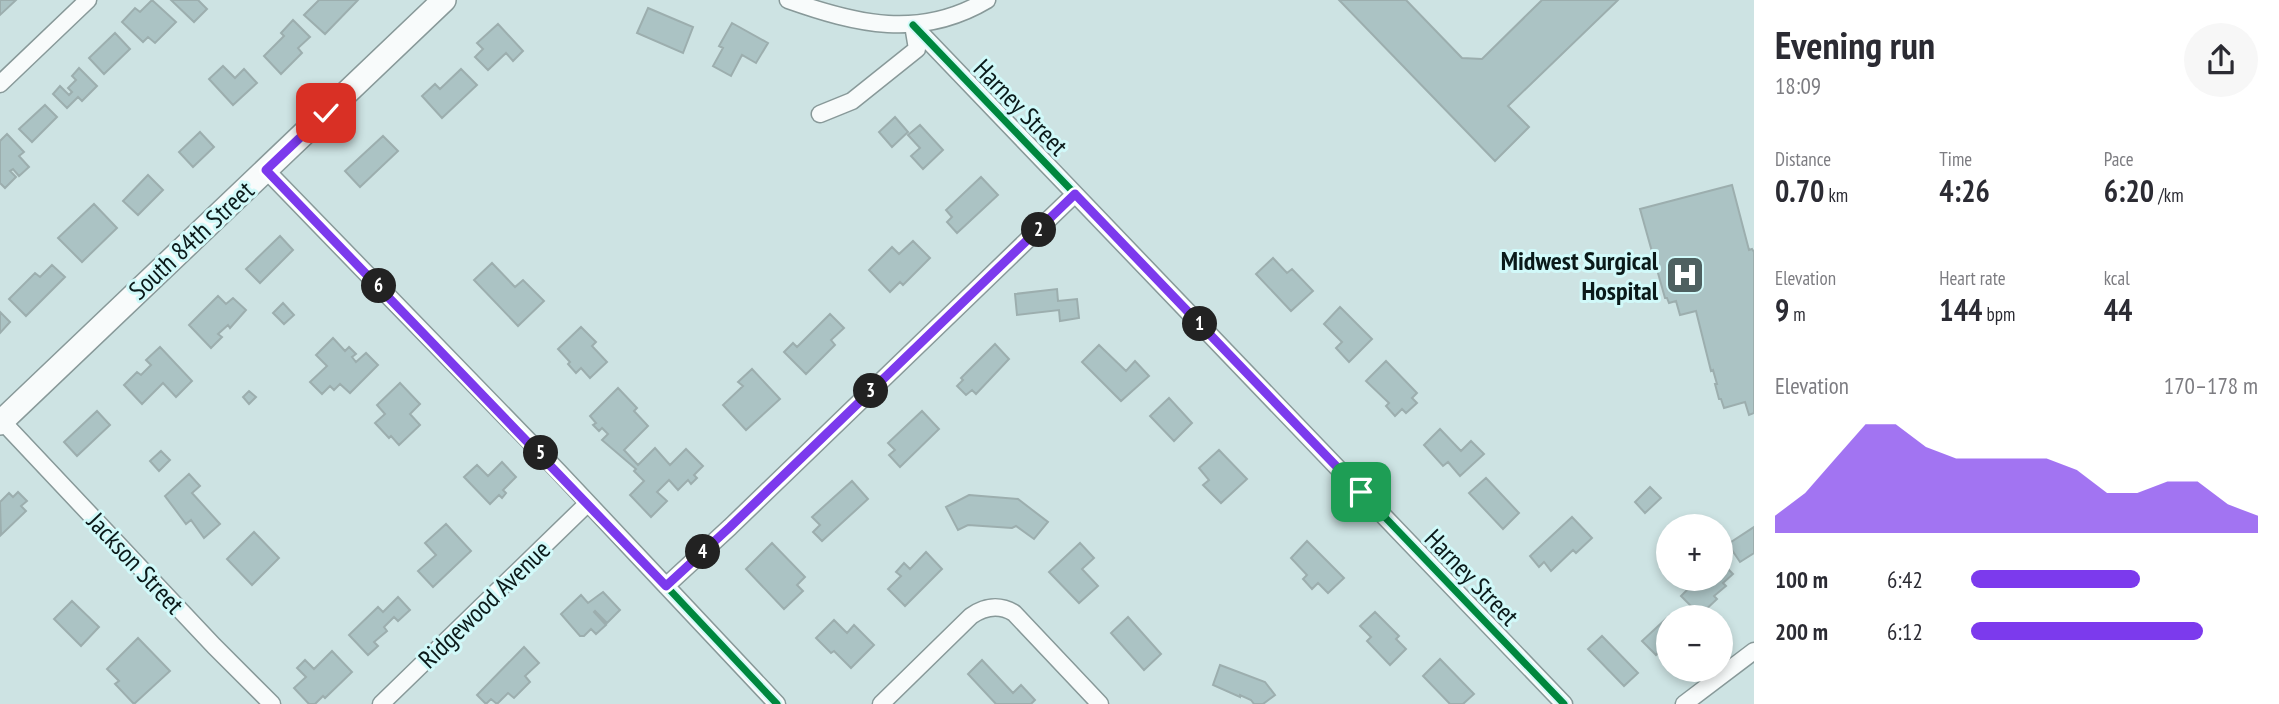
<!DOCTYPE html>
<meta charset="utf-8">
<style>
:root{--surface:#fff;--page:#f7f7f7;--text:#2b2b33;--muted:#7c7c81;--accent:#7c3aed}
body{margin:0;font-family:"PT Sans Narrow",sans-serif;background:var(--page);color:var(--text);height:100vh;display:flex;flex-direction:column;font-size:26px;white-space:nowrap}
*{box-sizing:border-box;margin:0}
p{font-size:23px;color:var(--muted)}
.icon{flex:none;width:38px;height:38px;fill:none;stroke:currentColor;stroke-width:2;stroke-linecap:round;stroke-linejoin:round}
.map{position:relative;flex:1;overflow:hidden}
.panel{display:flex;flex-direction:column;background:var(--surface);width:525px}
.panel>*{flex:none}
.controls{position:absolute;left:1656px;top:514px;display:grid;gap:14px}
.controls a{display:grid;place-items:center;width:77px;height:77px;border-radius:50%;background:var(--surface);box-shadow:0 4px 10px #0003;font-size:35px}
.pin{position:absolute;display:grid;place-items:center;width:60px;height:60px;color:#fff;margin:-30px;border-radius:14px;box-shadow:0 4px 10px #0006}
.km{position:absolute;width:35px;height:35px;margin:-18px;border-radius:50%;background:#222;color:#fff;font-size:19px;line-height:35px;text-align:center}
.round{display:grid;place-items:center;flex:none;width:74px;height:74px;border-radius:37px;background:var(--page)}
.summary{display:flex;align-items:center;justify-content:space-between;height:119px;padding:0 21px}
h1{font-size:38px;font-weight:700;line-height:52px}
.stats{display:grid;grid-template-columns:repeat(3,1fr);gap:10px;height:119px;padding:7px 21px}
.stats div{display:grid;align-content:center}
.stats b{font-size:30px;font-weight:700}
.stats small{font-size:19px;font-weight:400}
.stats p{font-size:19px}
.chart{height:196px;padding:14px 21px}
.chart p{display:flex;justify-content:space-between}
.chart svg{width:100%;height:126px;margin-top:7px;fill:var(--accent);opacity:.7}
ul{padding:0 21px;list-style:none;font-size:23px}
li{display:grid;grid-template-columns:112px 84px 1fr;align-items:center;height:52px}
li i{height:18px;border-radius:9px;background:var(--accent)}
main{display:flex;flex:1;min-height:0}
.map>svg:first-child{display:block}
.building{fill:#abc3c4;stroke:#9caeae;stroke-width:2}
.lines{fill:none;stroke-linecap:round;stroke-linejoin:round}
.street-casing{stroke:#899;stroke-width:19}
.secondary-casing{stroke:#899;stroke-width:26}
.street{stroke:#f8fbfb;stroke-width:16}
.secondary{stroke:#f8fbfb;stroke-width:23}
.cycleway-casing{stroke:#d1f9f9;stroke-width:11}
.cycleway{stroke:#00873e;stroke-width:7}
.route-casing{stroke:#fff;stroke-width:14}
.route{stroke:#7c3aed;stroke-width:9}
.labels{text-anchor:middle;dominant-baseline:central;stroke-width:6;stroke-linejoin:round;paint-order:stroke}
.street-label{font-size:26px;fill:#0a1919;stroke:#d1f9f9}
.poi-label{font-size:26px;font-weight:bold;fill:#0a1919;stroke:#d1f9f9;text-anchor:end}
</style>
<main>
<div class="map">
<svg width="1754" height="704" viewBox="0 0 1754 704">
<rect width="100%" height="100%" fill="#cde3e3"/>
<path class="building" d="M0,0h16l-16,15z
M152,0l24,22 -21,21 -7,-6 -5,5 -21,-20 13,-14 5,4z
M171,0h27l9,9 -13,13z
M319,0h39l-33,34 -21,-19z
M1339,0h67l56,58 20,1 60,-59h76l-110,106 21,21 -34,34z
M648,8l45,19 -10,26 -46,-20z
M293,20l17,17 -12,11 4,5 -21,21 -17,-18 20,-20 -3,-3z
M732,23l36,20 -12,20 -14,-8 -11,21 -18,-10 10,-18 -4,-2z
M498,24l25,27 -10,10 -7,-8 -18,17 -13,-13 8,-8 -6,-6z
M115,33l15,16 -26,25 -15,-16z
M223,66l12,12 9,-9 13,14 -24,22 -24,-26z
M79,68l18,18 -15,15 -4,-4 -11,11 -14,-14 7,-8 9,9 3,-3 -4,-4 8,-8 -4,-4z
M461,69l16,16 -35,33 -20,-22 13,-12 5,5z
M45,105l12,12 -25,25 -13,-13z
M895,117l13,15 -16,15 -13,-15z
M920,125l23,25 -20,19 -12,-13 9,-8 -12,-13z
M200,132l14,15 -21,20 -14,-15z
M7,134l17,18 -5,4 10,11 -10,9 -6,-7 -3,2 6,6 -11,11 -5,-5v-42z
M383,136l15,15 -38,36 -15,-16z
M148,175l15,15 -25,25 -15,-14z
M981,177l17,18 -41,38 -10,-11 5,-5 -6,-7z
M1732,185l17,65 3,-1 2,3v161l-5,2 -4,-13 -21,6 -3,-9h-2l-4,-15h2l-4,-14 -2,1 -15,-60 -16,4 -4,-14 -7,2 -2,-5h-2l-25,-89z
M94,204l23,24 -35,34 -24,-24z
M280,236l13,14 -33,33 -14,-14z
M913,241l17,17 -27,27 -3,-3 -10,10 -21,-22 23,-23 7,7z
M1273,258l14,15 5,-4 21,22 -22,20 -35,-37z
M492,263l23,24 8,-7 21,21 -26,25 -44,-46z
M52,265l13,12 -39,39 -17,-17 26,-26 5,4z
M1057,289l1,12 19,-2 2,19 -19,3 -1,-11 -42,5 -2,-21z
M218,296l8,8 7,-6 13,12 -16,18 -2,-3 -10,9 4,3 -11,11 -22,-23z
M283,303l11,12 -10,9 -11,-11z
M1340,307l32,32 -23,23 -13,-14 6,-6 -18,-18z
M0,312l10,10 -10,11z
M830,314l14,14 -13,12 4,5 -29,29 -22,-22 9,-9 4,4z
M581,327l15,15 -4,4 15,16 -17,16 -9,-10 -5,5 -8,-9 2,-2 -12,-13z
M333,338l12,13 4,-4 7,7 -4,3 4,5 10,-9 12,12 -28,28 -10,-9 -6,6 -4,-4 -8,8 -12,-12 17,-16 -11,-11z
M995,344l14,15 -33,35 -4,-4 -6,5 -9,-9 6,-6 -2,-2z
M1099,345l27,26 9,-10 14,15 -28,25 -39,-39z
M160,347l32,34 -16,16 -13,-14 -21,21 -18,-19 13,-13 4,3 10,-10 -5,-5z
M1386,361l31,32 -5,5 5,5 -11,10 -4,-4 -7,7 -9,-10 3,-3 -23,-22z
M752,369l28,30 -34,31 -23,-25 20,-19 -5,-4z
M400,383l20,21 -10,10 10,11 -21,20 -8,-9 -2,2 -14,-15 10,-9 -8,-9z
M618,388l19,20 -3,3 14,15 -24,24 14,15 17,-17 15,17 16,-16 17,17 -9,9 3,3 -6,6 -3,-4 -10,10 -9,-10 -12,12 10,9 -16,16 -21,-22 14,-14 -10,-10 2,-2 -34,-29 6,-6 -6,-6 -3,3 -6,-6 3,-2 -6,-7z
M249,391l7,6 -7,7 -6,-7z
M1169,398l23,25 -18,18 -24,-25z
M97,411l13,14 -33,31 -13,-14z
M922,411l17,18 -39,38 -11,-12 6,-5 -7,-7z
M1440,429l21,22 10,-10 13,13 -24,22 -12,-14 -5,4 -19,-21z
M1219,450l28,29 -26,24 -18,-18 6,-5 -10,-12z
M161,451l9,9 -11,11 -9,-10z
M502,462l14,15 -13,13 3,3 -4,5 -3,-3 -9,9 -26,-27 13,-12 11,11z
M189,474l11,12 -8,7 28,31 -16,14 -13,-18 -5,4 -21,-28z
M1486,478l33,35 -16,16 -34,-36z
M852,481l16,18 -46,42 -9,-9 7,-7 -8,-8z
M1650,487l11,11 -16,15 -10,-11z
M18,492l9,9 -6,5 5,5 -25,24 -1,-33 9,-9 4,4z
M969,495l49,4 30,23 -14,17 -18,-13 -4,2 -44,-3 -10,5 -12,-23z
M1572,517l20,21 -16,15 -3,-3 -22,21 -7,-9 -5,5 -9,-11z
M446,524l25,27 -38,36 -15,-16 18,-16 -11,-12z
M1754,527v26l-14,9 -12,-18z
M254,532l25,26 -27,27 -25,-26z
M1307,541l37,37 -16,15 -10,-10 -6,6 -9,-10 4,-4 -16,-17z
M772,543l33,34 -8,8 6,6 -19,18 -38,-40z
M1080,543l14,15 -12,11 16,17 -19,17 -30,-31z
M926,552l16,17 -37,37 -17,-17 13,-13 -5,-4 8,-9 6,6z
M1720,561l13,13 -10,9 3,3 -12,10 3,3 -17,16 -19,-19 17,-17h22z
M603,592l17,18 -13,13 -12,-12 -1,1 12,13 -10,9 -5,-5 -7,7h-4l-19,-22 20,-19 7,8z
M398,597l12,13 -12,11 -4,-4 -10,10 3,4 -13,11 4,4 -10,9 -19,-20 29,-28 5,5z
M72,601l27,26 -18,19 -27,-27z
M1375,612l24,24 -3,3 10,10 -16,16 -23,-24 4,-4 -11,-11z
M1670,615l2,3h-4v31l-4,3 -2,-3 -6,6 -14,-14z
M1128,617l33,37 -17,16 -33,-37z
M834,620l13,13 7,-8 20,20 -23,23 -17,-17 -3,2 -15,-15z
M1602,636l36,37 -14,13 -36,-37z
M138,638l32,33 -36,33 -19,-20 4,-3 -12,-12z
M524,647l15,16 -14,13 5,6 -16,16 -6,-5 -11,11 -6,-5 -5,5 -9,-9z
M332,651l20,21 -27,26 -2,-2 -8,8h-6l-15,-16 12,-11 -9,-9 8,-8 9,9z
M1440,659l34,35 -11,10h-13l-27,-28z
M982,660l31,33 8,-8 14,15 -4,4h-35l-28,-30z
M1220,665l45,17 10,13 -12,9h-9l-3,-4 -11,-5v2l-27,-12z"/>
<g class="lines">
<defs>
<path id="street" d="M788,0c68,24 132,40 199,0
M913,25l651,679
M0,84l88,-84
M820,114l32,-13 65,-52 -4,-24
M266,170l292,301 219,233
M2,421l212,225 58,58
M666,586l64,-59 345,-333
M381,704l206,-200
M881,704l90,-88c13,-9 28,-12 43,-3l86,91
M1684,704l70,-53"/>
<path id="secondary" d="M0,423l444,-423"/>
</defs>
<use href="#street" class="street-casing"/>
<use href="#secondary" class="secondary-casing"/>
<use href="#street" class="street"/>
<use href="#secondary" class="secondary"/>
<defs>
<path id="cycleway" d="M913,25l651,679
M266,170l292,301 219,233
M666,586l64,-59 345,-333"/>
</defs>
<use href="#cycleway" class="cycleway-casing"/>
<use href="#cycleway" class="cycleway"/>
</g>
<g class="lines">
<defs>
<path id="route" d="M326,113l-60,57 400,416 64,-59 345,-333 286,298"/>
</defs>
<use href="#route" class="route-casing"/>
<use href="#route" class="route"/>
</g>
<defs>
<symbol id="hospital-square" viewBox="-11 -11 22 22"><rect x="-9" y="-9" width="18" height="18" rx="4" fill="#4e6060" stroke="#d1f9f9"/><path d="M-5-5h3v3.5h4V-5h3V5h-3V1.5h-4V5h-3Z" fill="#fff"/></symbol>
</defs>
<g fill-rule="evenodd">
<use href="#hospital-square" x="1663" y="253" width="44" height="44"/>
</g>
<g class="labels">
<g class="street-label">
<text transform="translate(1021 107) rotate(46)">Harney Street</text>
<text transform="translate(191 240) rotate(-43)">South 84th Street</text>
<text transform="translate(136 563) rotate(47)">Jackson Street</text>
<text transform="translate(1472 577) rotate(46)">Harney Street</text>
<text transform="translate(484 604) rotate(-44)">Ridgewood Avenue</text>
</g>
<g class="poi-label">
<text x="1658" y="260">Midwest Surgical<tspan x="1658" dy="30">Hospital</tspan></text>
</g>
</g>
</svg>
<div class="controls">
<a>+</a>
<a>−</a>
</div>
<div class="pin" style="left:1361px;top:492px;background:#1e9e55"><svg class="icon" aria-label="arrive" viewBox="0 0 24 24"><path d="M6 21V4h12l-3 4 3 4H6"/></svg></div>
<div class="pin" style="left:326px;top:113px;background:#d93025"><svg class="icon" aria-label="check" viewBox="0 0 24 24"><path d="M5 12l5 5 9-10"/></svg></div>
<b class="km" style="left:1200px;top:324px">1</b>
<b class="km" style="left:1039px;top:230px">2</b>
<b class="km" style="left:871px;top:391px">3</b>
<b class="km" style="left:703px;top:552px">4</b>
<b class="km" style="left:541px;top:453px">5</b>
<b class="km" style="left:379px;top:286px">6</b>
</div>
<section class="panel">
<div class="summary"><div><h1>Evening run</h1><p>18:09</p></div><a class="round"><svg class="icon" aria-label="share" viewBox="0 0 24 24"><path d="M12 15V3M7 8l5-5 5 5M5 13v7h14v-7"/></svg></a></div>
<div class="stats">
<div><p>Distance</p><b>0.70<small> km</small></b></div>
<div><p>Time</p><b>4:26</b></div>
<div><p>Pace</p><b>6:20<small> /km</small></b></div>
</div>
<div class="stats">
<div><p>Elevation</p><b>9<small> m</small></b></div>
<div><p>Heart rate</p><b>144<small> bpm</small></b></div>
<div><p>kcal</p><b>44</b></div>
</div>
<div class="chart"><p><span>Elevation</span>170–178 m</p>
<svg viewBox="0 0 160 44" preserveAspectRatio="none"><path d="M0 44V38L10 30L20 18L30 6L40 6L50 14L60 18L70 18L80 18L90 18L100 22L110 30L120 30L130 26L140 26L150 34L160 38V44z"/></svg>
</div>
<ul>
<li><b>100 m</b>6:42<i style="width:59%"></i></li>
<li><b>200 m</b>6:12<i style="width:81%"></i></li>
</ul>
</section>
</main>
